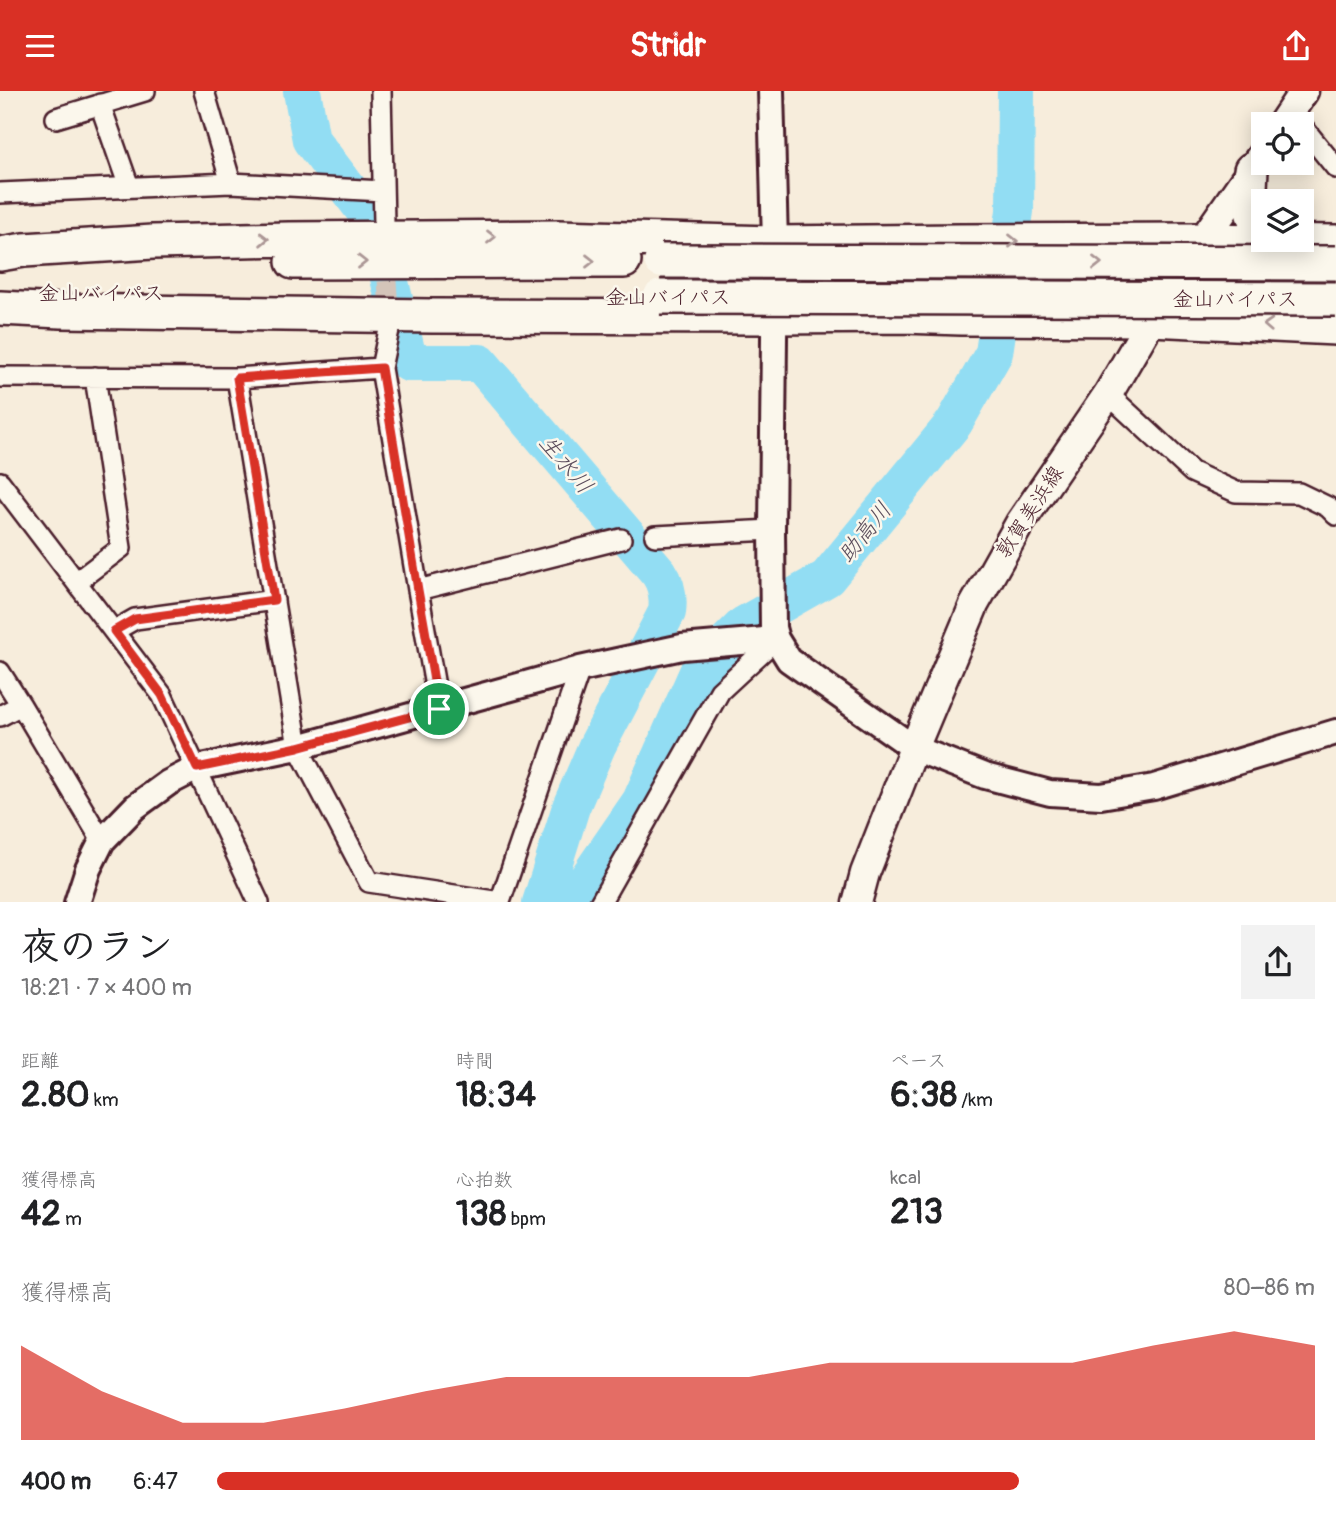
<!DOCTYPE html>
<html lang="ja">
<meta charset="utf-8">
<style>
:root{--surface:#fff;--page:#f2f2f2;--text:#202124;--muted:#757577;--accent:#d93025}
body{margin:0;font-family:Pangolin,"Klee One",sans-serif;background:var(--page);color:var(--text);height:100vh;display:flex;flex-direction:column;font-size:26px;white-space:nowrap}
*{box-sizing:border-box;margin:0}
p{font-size:23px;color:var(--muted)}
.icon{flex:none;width:38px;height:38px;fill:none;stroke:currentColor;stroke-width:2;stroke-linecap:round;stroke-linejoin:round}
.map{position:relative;height:811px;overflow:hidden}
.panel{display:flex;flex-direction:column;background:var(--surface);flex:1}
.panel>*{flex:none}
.fabs{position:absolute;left:1251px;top:21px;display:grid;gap:14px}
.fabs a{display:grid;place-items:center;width:63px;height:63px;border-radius:0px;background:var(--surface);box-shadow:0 4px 18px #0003;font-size:35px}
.pin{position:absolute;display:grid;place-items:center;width:60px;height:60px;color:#fff;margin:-30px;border:4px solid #fff;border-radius:50%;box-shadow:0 2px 7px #0007}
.round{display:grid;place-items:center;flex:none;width:74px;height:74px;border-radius:0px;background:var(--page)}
.head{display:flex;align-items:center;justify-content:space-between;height:119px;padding:0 21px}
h1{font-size:38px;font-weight:700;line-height:52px}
.metrics{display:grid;grid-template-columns:repeat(3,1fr);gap:10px;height:119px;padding:7px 21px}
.metrics div{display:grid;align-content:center}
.metrics b{font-size:35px;font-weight:700}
.metrics small{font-size:19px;font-weight:400}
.metrics p{font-size:19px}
.chart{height:196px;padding:14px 21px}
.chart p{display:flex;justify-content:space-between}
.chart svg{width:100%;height:126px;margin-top:7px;fill:var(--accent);opacity:.7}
ul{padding:0 21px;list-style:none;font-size:23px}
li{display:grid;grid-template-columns:112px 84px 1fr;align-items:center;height:52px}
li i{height:18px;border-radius:9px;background:var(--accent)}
header{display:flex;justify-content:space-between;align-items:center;height:91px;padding:0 21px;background:var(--accent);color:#fff;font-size:32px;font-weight:700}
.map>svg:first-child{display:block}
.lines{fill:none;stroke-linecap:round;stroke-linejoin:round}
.river{stroke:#92ddf3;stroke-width:38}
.minor-tunnel{stroke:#d4c4b9;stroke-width:19;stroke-dasharray:19 10;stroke-linecap:butt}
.minor-casing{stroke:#4a1f2b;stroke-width:24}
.tertiary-casing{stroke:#4a1f2b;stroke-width:30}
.secondary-casing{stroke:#4a1f2b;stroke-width:33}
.trunk-casing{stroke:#4a1f2b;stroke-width:38}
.minor{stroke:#fbf7ec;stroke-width:19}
.tertiary{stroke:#fbf7ec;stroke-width:24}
.secondary{stroke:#fbf7ec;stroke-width:28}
.trunk{stroke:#fbf7ec;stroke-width:33}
.trunk-bridge-casing{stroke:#4a1f2b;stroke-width:38;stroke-linecap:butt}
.trunk-bridge{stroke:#fbf7ec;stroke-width:33}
.oneway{stroke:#ab9695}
.route-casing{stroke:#fff;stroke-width:14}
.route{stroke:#d93025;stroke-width:9}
.labels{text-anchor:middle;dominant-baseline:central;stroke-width:5;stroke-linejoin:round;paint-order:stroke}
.street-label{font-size:21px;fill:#4a1f2b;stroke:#fbf7ec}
.water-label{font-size:23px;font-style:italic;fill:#5c4e5d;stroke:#fbf7ec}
</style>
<header><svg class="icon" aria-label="menu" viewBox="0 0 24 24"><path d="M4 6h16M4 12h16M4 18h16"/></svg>Stridr<svg class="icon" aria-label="share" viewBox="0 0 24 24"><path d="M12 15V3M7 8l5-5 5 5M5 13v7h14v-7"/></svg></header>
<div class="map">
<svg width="1336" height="812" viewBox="0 0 1336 812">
<rect width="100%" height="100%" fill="#f7eddc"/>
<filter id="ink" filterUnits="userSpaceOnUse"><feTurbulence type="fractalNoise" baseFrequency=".0143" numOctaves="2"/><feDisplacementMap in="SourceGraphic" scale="14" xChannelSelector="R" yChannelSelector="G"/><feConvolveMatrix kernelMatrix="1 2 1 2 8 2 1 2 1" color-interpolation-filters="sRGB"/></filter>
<g filter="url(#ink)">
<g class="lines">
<path class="river" d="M302,0l9,49 66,87 32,136h71l179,210c8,12 10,24 8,39l-70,134 -26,61 -30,96
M571,812l70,-102 58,-131 45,-45 83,-47 127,-155 40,-70 21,-142 1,-120"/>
<path class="minor-tunnel" d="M385,161l5,72"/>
<defs>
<path id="minor" d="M204,0l27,92
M381,0l3,132
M100,13l29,83
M56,27l89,-27
M1302,35l34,42
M0,102l231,-10 152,8
M390,234l-9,43 37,222 21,119
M0,286l237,1 144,-10
M237,287l61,369 71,135 131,20 80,-233
M1108,303l84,78 44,20 63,1 29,14 8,8
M0,391l162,213 97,208
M655,445l117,-6
M76,491l45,-34 -26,-171
M418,499l203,-51
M114,540l21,-12 139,-19
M0,581l21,33 81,136
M0,625l21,-11
M600,812l120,-212 56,-52"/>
<path id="tertiary" d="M771,0l4,152 -3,287 1,98 3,11 13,21 125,88 71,28 65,17 51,3 53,-9 182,-55
M77,812l11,-34 14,-28 33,-34 33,-24 29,-15 101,-21 282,-78 102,-22 94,-8"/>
<path id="secondary" d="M1282,33l22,-33
M1194,162l70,-101
M857,812l8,-30 49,-125 60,-143 46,-82 88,-129 52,-89"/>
<path id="trunk" d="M1251,79c-1,21 -5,45 13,61
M0,163l24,-4 129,-8 136,-3 269,-2 217,6 185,-2 242,-1 134,2
M293,171l331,-1
M0,217l61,3 371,5 342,1 130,-1 57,2 190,1 185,9"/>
</defs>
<use href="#minor" class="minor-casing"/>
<use href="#tertiary" class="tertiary-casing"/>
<use href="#secondary" class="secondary-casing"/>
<use href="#trunk" class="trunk-casing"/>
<use href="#minor" class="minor"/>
<use href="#tertiary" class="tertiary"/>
<use href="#secondary" class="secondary"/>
<use href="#trunk" class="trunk"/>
<defs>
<path id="trunk-bridge" d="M661,170l675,2
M660,206l676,2"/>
</defs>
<use href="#trunk-bridge" class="trunk-bridge-casing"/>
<use href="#trunk-bridge" class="trunk-bridge"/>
</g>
<defs><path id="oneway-chevron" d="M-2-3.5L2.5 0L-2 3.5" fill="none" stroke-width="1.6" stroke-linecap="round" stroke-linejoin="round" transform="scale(1.75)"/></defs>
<g class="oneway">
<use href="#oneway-chevron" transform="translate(491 146)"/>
<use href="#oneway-chevron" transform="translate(264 148) rotate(-1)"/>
<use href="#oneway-chevron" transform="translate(1013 150)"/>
<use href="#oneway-chevron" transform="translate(590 170)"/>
<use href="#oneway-chevron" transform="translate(362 171)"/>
<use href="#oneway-chevron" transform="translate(1097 172)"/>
<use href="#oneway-chevron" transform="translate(1268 234) rotate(-177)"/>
</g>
</g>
<g class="lines" filter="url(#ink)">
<defs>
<path id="route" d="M381,277l37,222 21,119 -141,38 -101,21 -35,-73 -48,-64 21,-12 139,-19 -37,-222z"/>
</defs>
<use href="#route" class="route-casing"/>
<use href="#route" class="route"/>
</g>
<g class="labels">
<g class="street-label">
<text x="101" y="202">金山バイパス</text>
<text x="668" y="206">金山バイパス</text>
<text x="1235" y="208">金山バイパス</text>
<text transform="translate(1030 421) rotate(-57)">敦賀美浜線</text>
</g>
<g class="water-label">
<text transform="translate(566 373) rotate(50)">生水川</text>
<text transform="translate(865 441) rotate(-51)">助高川</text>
</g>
</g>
</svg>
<div class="fabs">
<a><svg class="icon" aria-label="locate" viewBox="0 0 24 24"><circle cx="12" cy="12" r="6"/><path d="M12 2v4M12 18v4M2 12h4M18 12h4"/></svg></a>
<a><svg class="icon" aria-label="layers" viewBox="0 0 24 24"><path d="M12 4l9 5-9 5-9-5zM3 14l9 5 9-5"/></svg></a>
</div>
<div class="pin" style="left:439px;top:618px;background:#1e9e55"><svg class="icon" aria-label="arrive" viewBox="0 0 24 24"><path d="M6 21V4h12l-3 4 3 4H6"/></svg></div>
</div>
<section class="panel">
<div class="head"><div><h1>夜のラン</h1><p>18:21 · 7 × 400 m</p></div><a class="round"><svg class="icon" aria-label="share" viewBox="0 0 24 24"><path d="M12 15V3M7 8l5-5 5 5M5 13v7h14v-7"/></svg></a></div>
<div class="metrics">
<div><p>距離</p><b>2.80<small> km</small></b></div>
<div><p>時間</p><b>18:34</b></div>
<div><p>ペース</p><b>6:38<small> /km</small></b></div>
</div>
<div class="metrics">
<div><p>獲得標高</p><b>42<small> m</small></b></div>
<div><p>心拍数</p><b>138<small> bpm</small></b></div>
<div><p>kcal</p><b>213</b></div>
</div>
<div class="chart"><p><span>獲得標高</span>80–86 m</p>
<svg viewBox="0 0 160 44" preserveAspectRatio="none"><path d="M0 44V11L10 27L20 38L30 38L40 33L50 27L60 22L70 22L80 22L90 22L100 17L110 17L120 17L130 17L140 11L150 6L160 11V44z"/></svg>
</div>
<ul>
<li><b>400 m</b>6:47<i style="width:73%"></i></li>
</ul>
</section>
